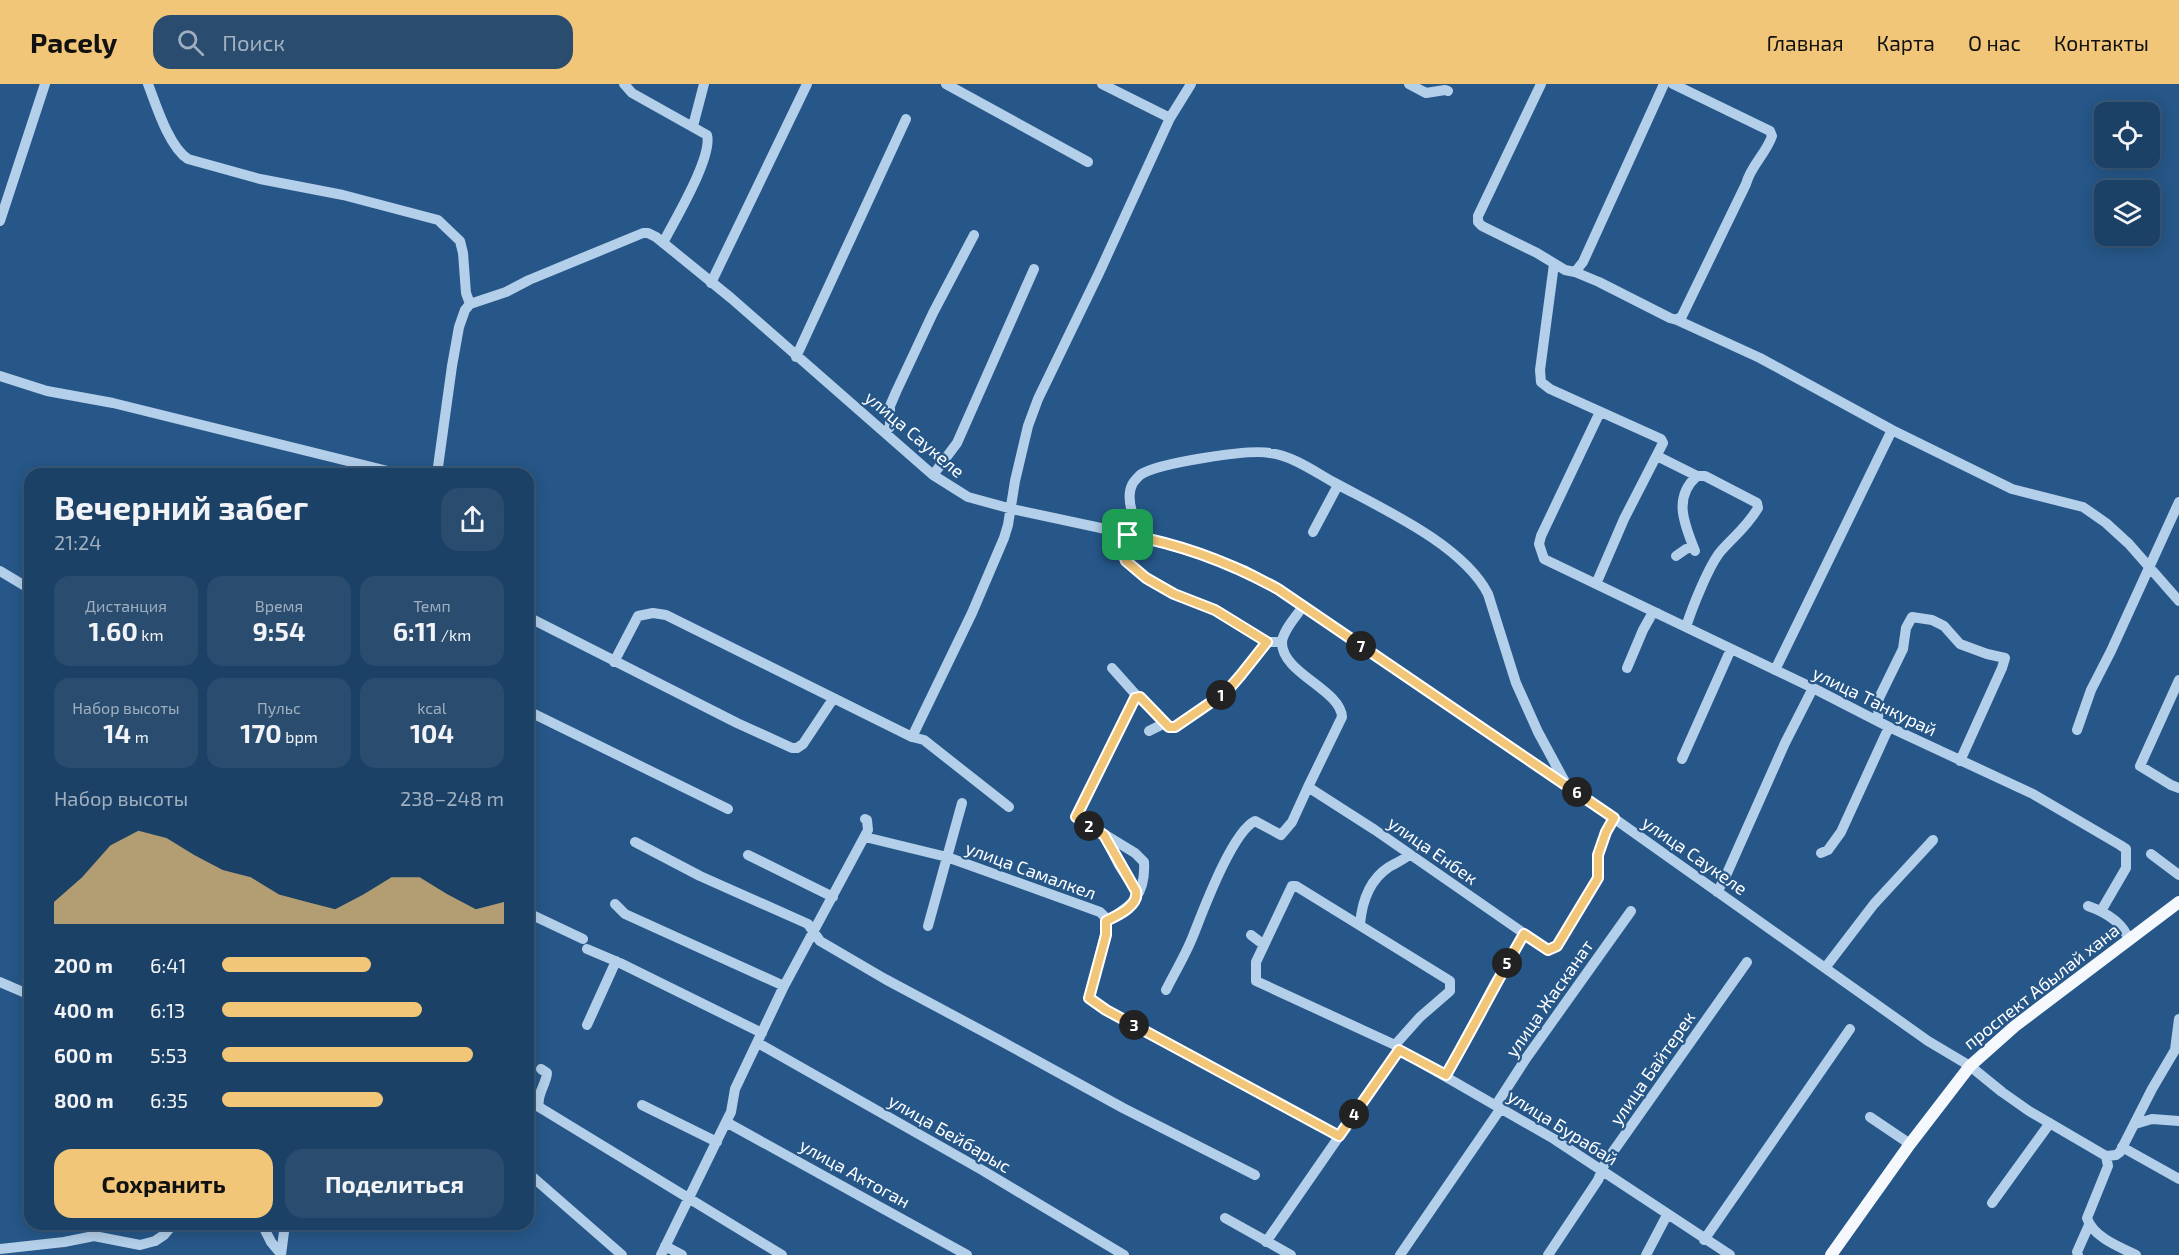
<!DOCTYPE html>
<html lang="ru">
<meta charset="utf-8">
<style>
:root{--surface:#1c4166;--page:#294c6f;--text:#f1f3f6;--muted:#a0afbf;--line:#3a5a7a;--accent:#f2c678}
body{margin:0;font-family:"Exo 2",sans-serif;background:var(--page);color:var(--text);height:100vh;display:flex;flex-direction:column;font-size:22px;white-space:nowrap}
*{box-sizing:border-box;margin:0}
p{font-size:20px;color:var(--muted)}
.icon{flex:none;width:33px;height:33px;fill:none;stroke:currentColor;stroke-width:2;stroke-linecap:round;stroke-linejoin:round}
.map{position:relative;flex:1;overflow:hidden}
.panel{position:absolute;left:24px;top:384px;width:510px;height:762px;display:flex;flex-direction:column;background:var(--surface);border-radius:18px;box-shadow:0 3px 15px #0003,0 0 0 2px var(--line)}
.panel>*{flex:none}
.fabs{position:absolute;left:2094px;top:18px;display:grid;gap:12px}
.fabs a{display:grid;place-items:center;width:66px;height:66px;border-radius:12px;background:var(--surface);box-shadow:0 3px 15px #0003,0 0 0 2px var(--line);font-size:30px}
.pin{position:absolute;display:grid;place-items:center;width:51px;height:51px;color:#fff;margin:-26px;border-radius:12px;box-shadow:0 3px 9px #0006}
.km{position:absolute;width:30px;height:30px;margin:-15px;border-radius:50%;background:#222;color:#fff;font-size:16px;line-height:30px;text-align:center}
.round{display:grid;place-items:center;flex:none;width:63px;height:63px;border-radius:18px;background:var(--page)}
.head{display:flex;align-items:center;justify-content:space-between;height:102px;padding:0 30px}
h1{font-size:33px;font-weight:700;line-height:45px}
.metrics{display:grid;grid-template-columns:repeat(3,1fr);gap:9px;height:102px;padding:6px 30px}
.metrics div{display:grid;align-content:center;border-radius:15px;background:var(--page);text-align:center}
.metrics b{font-size:26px;font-weight:700}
.metrics small{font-size:16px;font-weight:400}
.metrics p{font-size:16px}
.chart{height:168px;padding:12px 30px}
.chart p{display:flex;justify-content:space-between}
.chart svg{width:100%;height:108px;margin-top:6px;fill:var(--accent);opacity:.7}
.button{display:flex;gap:12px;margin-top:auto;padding:12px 30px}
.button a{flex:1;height:69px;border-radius:18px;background:var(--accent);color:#111;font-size:24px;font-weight:700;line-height:69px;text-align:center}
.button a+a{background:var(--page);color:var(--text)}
ul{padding:0 30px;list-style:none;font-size:20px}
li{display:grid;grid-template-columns:96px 72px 1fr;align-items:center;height:45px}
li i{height:15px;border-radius:8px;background:var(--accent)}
header{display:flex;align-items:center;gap:36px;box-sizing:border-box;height:84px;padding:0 30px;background:var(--accent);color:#111}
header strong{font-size:28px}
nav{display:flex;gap:33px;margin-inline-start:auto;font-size:21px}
.search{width:420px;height:54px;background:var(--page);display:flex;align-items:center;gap:15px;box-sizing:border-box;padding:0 21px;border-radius:18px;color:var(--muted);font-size:22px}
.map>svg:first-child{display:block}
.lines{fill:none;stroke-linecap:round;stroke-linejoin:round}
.minor{stroke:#b3cfe9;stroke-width:10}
.major{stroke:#f5f9fe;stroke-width:12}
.route-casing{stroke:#fff;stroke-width:12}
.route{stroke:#f2c678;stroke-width:8}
.labels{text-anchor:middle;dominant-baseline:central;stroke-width:4.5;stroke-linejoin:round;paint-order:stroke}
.street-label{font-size:18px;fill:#fff;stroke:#265788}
</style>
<header>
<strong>Pacely</strong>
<div class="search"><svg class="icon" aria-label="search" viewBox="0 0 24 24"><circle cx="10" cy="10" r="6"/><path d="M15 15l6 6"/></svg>Поиск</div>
<nav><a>Главная</a><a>Карта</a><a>О нас</a><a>Контакты</a></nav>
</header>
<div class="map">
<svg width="2179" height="1171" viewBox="0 0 2179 1171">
<rect width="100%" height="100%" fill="#265788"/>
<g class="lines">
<path class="minor" d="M148,0c8,21 21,63 40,75l72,20 83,16 95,25 22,21 3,12 3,40 4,11
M624,0l8,9 75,42c6,22 -33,86 -44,108
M946,0l142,78
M1102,0l68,34
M1409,0l17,9 19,-3 3,1
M1541,0l-63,132v6l4,4 55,27 28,17 10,2 24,10 71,36 7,2 5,-4 64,-132c5,-19 20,-30 26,-48l-2,-5 -97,-47
M693,42l11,-42
M0,137l45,-137
M1554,180l-14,106 1,12 9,7 111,50 2,4 -39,76 -28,65
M1575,188l8,-10 81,-178
M711,199l96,-199
M1677,236l83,38 132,72 120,59 71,18 23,16 23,21 50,57
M796,273l110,-238
M0,292l47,15 66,12 287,71
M1600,328l-59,124 -2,8 5,15 269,129 76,39 144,67 87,51 6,4v19l-25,43
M885,348l5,-5v-21l6,-14 37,-79 41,-78
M1657,372l40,20h8l52,27 1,5c-12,20 -22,26 -37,43 -12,14 -29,57 -35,76
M437,390l15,-108 7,-39 6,-17 5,-6 36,-12 23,-12 114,-47h5l8,4 75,61 202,177 35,22 44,12 131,28 66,20 37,14 32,18 289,196 361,256 42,25 32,26 27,19 77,45 10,-1 4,-3 32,-63 23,-39 4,-31
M933,391l24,-32 77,-174
M1313,448l25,-47
M1128,451l-4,21 2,5 20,17 28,16 41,16 52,32h15
M1143,453c-8,-12 -18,-38 -11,-52 1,-3 6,-8 8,-10 17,-12 109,-26 130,-22 23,3 45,19 65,30 48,26 128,62 153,111l28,89 22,49 27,50
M1695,467c-10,-26 -23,-53 2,-75
M1676,472l10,-7 7,-2
M0,487l30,18
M1303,522c-6,10 -21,25 -21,37 0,30 59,47 60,74l-34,70 67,43 173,120 9,-4 41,-68v-23l8,-23 8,-14
M528,533l209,106 55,25h5l6,-4 30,-45
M614,578l24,-46 15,-3 13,2 246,122 12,3 85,67
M1112,584l25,28
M1627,584l16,-38 9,-16 5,-1
M1775,586l117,-240
M2179,596l-39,86 31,19 8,3
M528,627l200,98
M1878,637l1,-23 24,-49 3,-21 6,-11 20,3 12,6 16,18 27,10 18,4 -3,10 -42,93
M2077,646l14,-40 20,-39 68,-149
M1149,647l16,-8
M912,653l60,-124 32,-75 4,-13 7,-44 13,-55 10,-27 61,-126 71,-155 21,-34
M1682,675l49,-110
M1104,751l15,30 17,26 1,7
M865,753l82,20 153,55 5,5 2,10 -18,71 17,12 233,126
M635,758l65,34 108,48 12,17 65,38 116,62 122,67 132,67
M1821,769l7,-3 13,-18 48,-105
M2151,770l28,21
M748,771l85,42
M1717,808l7,-12 61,-137 28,-55
M615,820l10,10 159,72
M2088,822c17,6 35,17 41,34
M528,829l55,26
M1106,837c26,-15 40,-26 38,-59l-9,-9 -59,-36 59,-120h5l29,30h6l51,-35 14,-16 27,-34
M1360,840c2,-22 9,-44 29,-57 7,-4 14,-7 20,-12
M928,842l34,-123
M1251,851l13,10
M587,865l33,14 142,70
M1825,884l49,-64 59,-64
M0,898l30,13
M1166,906c9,-18 20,-36 27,-54 10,-25 39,-104 62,-115l26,14 11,-13 16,-35
M587,941l29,-64
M758,959l224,127 142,85
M1395,961l25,-28 30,-26v-10l-154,-95h-4l-36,76v19l139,64 4,5 155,89 176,116
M541,985l6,4c-1,12 -11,22 -8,34l243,148
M1446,991l48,-90 30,-51
M642,1021l75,37
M1496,1021l31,-48 104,-146
M1870,1033l40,27
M726,1038l241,133
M2135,1040l17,-5 27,2
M2122,1063l57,32
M2106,1072l2,10 -21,52c6,19 32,29 49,37
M528,1089l94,82
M1992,1119l58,-80
M1225,1134l66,37
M262,1140l9,18 10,12
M1704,1156l146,-211
M1266,1158l133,-192
M665,1162l17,9
M0,1165l64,-7 30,-6 46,9 15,-4 9,-6 9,-11
M281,1171l4,-31
M661,1171l65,-133 5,-10 4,-23 48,-101 85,-158 -1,-10 -2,-1
M1400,1171l101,-147
M1548,1171l50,-75 7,-17 142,-201
M1646,1171l21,-40
M2078,1171l-1,-3 12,-27"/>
<path class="major" d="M1831,1171l79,-111 60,-78 45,-40 164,-124"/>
</g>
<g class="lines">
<defs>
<path id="route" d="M1128,451c52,9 103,28 150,54l336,229 -8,14 -8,23v23l-41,68 -9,4 -24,-16c-27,47 -51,94 -78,141l-47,-25 -60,86 -233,-126 -17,-12 17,-63v-14c12,-6 33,-15 30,-30l-32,-56 -28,-18 59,-119 5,-1 29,30h6l51,-35 14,-16 27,-34 -52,-32 -41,-16 -28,-16 -20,-17 -2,-5z"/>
</defs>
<use href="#route" class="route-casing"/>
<use href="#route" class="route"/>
</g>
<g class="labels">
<g class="street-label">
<text transform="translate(915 350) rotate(40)">улица Саукеле</text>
<text transform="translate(1875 617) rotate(26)">улица Танкурай</text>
<text transform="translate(1433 766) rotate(35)">улица Енбек</text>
<text transform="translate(1695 771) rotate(35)">улица Саукеле</text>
<text transform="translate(1031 786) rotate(20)">улица Самалкел</text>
<text transform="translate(2041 902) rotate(-38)">проспект Абылай хана</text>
<text transform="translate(1549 914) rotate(-55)">улица Жасканат</text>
<text transform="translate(1652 984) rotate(-55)">улица Байтерек</text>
<text transform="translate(1563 1043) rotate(32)">улица Бурабай</text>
<text transform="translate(950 1049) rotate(30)">улица Бейбарыс</text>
<text transform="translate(855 1089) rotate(29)">улица Актоган</text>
</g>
</g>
</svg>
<div class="fabs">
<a><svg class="icon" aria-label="locate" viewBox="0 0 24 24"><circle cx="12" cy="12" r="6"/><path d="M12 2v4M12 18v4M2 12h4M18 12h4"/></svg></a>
<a><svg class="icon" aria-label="layers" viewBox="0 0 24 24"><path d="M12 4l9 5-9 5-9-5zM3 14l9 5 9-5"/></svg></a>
</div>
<div class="pin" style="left:1128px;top:451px;background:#1e9e55"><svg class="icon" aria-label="arrive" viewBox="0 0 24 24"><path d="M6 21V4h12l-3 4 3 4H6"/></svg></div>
<b class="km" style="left:1221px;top:611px">1</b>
<b class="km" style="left:1089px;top:742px">2</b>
<b class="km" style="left:1134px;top:941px">3</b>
<b class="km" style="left:1354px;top:1030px">4</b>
<b class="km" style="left:1507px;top:879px">5</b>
<b class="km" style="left:1577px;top:708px">6</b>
<b class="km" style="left:1361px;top:562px">7</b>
<section class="panel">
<div class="head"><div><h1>Вечерний забег</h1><p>21:24</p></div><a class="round"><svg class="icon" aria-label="share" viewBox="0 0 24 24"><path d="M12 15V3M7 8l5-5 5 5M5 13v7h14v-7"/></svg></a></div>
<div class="metrics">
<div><p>Дистанция</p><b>1.60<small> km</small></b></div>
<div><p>Время</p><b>9:54</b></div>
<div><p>Темп</p><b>6:11<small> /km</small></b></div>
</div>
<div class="metrics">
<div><p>Набор высоты</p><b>14<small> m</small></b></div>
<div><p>Пульс</p><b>170<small> bpm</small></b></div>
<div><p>kcal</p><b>104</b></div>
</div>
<div class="chart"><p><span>Набор высоты</span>238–248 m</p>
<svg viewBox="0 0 160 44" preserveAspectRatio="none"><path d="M0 44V35L10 25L20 12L30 6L40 9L50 16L60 22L70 25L80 32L90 35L100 38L110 32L120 25L130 25L140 32L150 38L160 35V44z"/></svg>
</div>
<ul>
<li><b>200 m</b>6:41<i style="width:53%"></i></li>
<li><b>400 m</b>6:13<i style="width:71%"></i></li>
<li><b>600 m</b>5:53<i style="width:89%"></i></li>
<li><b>800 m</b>6:35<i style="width:57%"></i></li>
</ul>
<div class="button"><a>Сохранить</a><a>Поделиться</a></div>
</section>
</div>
